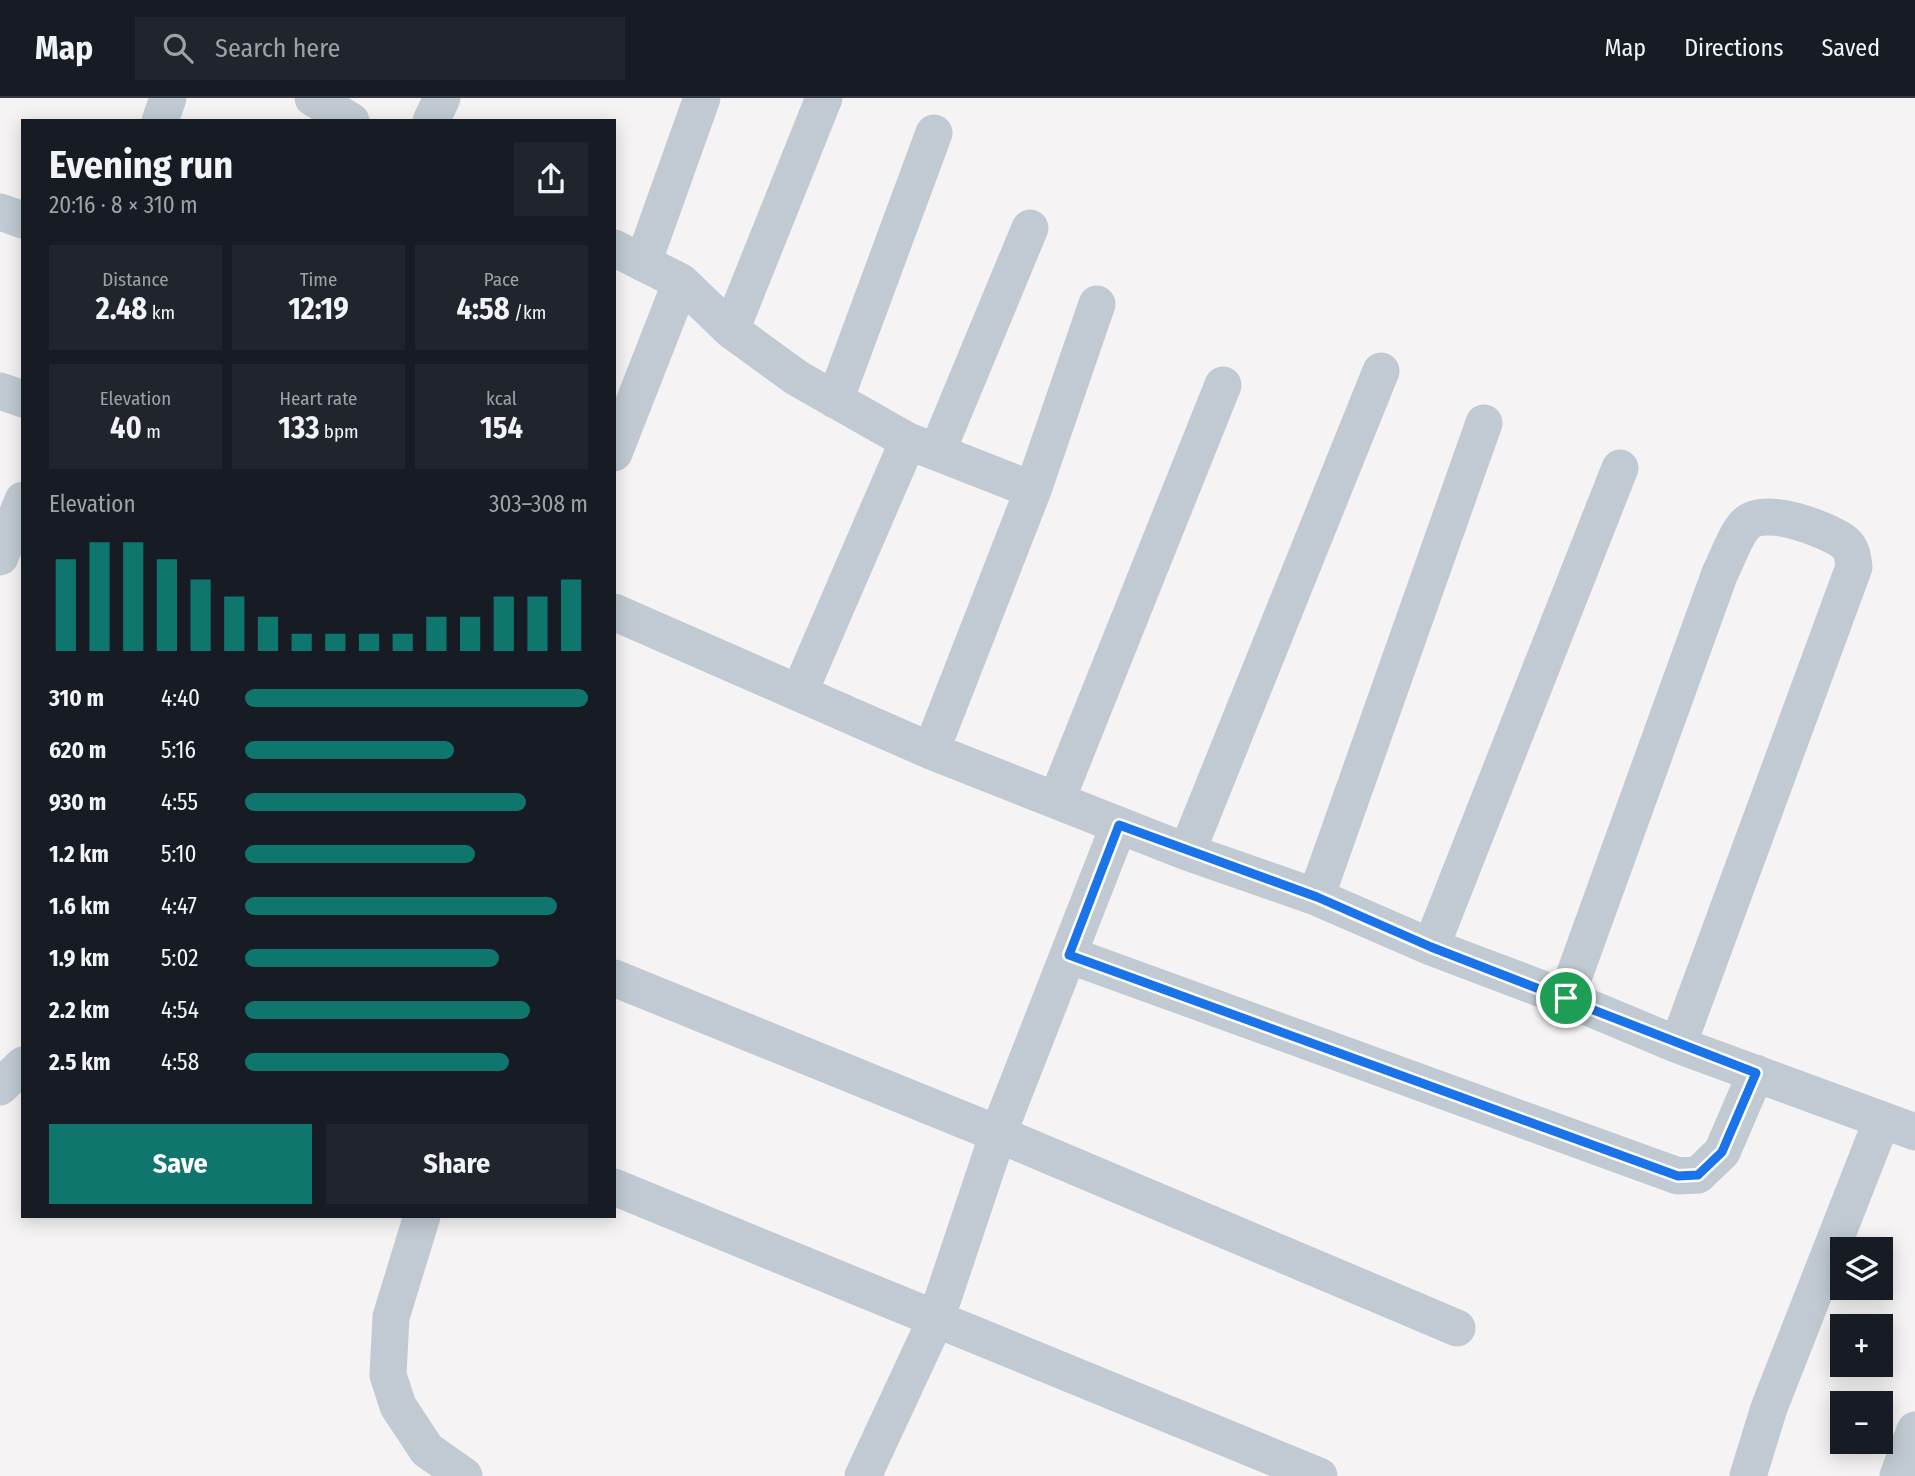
<!DOCTYPE html>
<meta charset="utf-8">
<style>
:root{--surface:#171b24;--page:#20242c;--text:#f1f3f6;--muted:#9ea1a6;--line:#363941;--accent:#0f766e}
body{margin:0;font-family:"Fira Sans Condensed",sans-serif;background:var(--page);color:var(--text);height:100vh;display:flex;flex-direction:column;font-size:26px;white-space:nowrap}
*{box-sizing:border-box;margin:0}
p{font-size:23px;color:var(--muted)}
.icon{flex:none;width:38px;height:38px;fill:none;stroke:currentColor;stroke-width:2;stroke-linecap:round;stroke-linejoin:round}
.map{position:relative;flex:1;overflow:hidden}
.details{position:absolute;left:21px;top:21px;width:595px;height:1099px;display:flex;flex-direction:column;background:var(--surface);border-radius:0px;box-shadow:0 4px 18px #0003}
.details>*{flex:none}
.fabs{position:absolute;left:1830px;top:1139px;display:grid;gap:14px}
.fabs a{display:grid;place-items:center;width:63px;height:63px;border-radius:0px;background:var(--surface);box-shadow:0 4px 18px #0003;font-size:35px}
.pin{position:absolute;display:grid;place-items:center;width:60px;height:60px;color:#fff;margin:-30px;border:4px solid #fff;border-radius:50%;box-shadow:0 2px 7px #0007}
.round{display:grid;place-items:center;flex:none;width:74px;height:74px;border-radius:0px;background:var(--page)}
.headline{display:flex;align-items:center;justify-content:space-between;height:119px;padding:0 28px}
h1{font-size:38px;font-weight:700;line-height:52px}
.stats{display:grid;grid-template-columns:repeat(3,1fr);gap:10px;height:119px;padding:7px 28px}
.stats div{display:grid;align-content:center;border-radius:0px;background:var(--page);text-align:center}
.stats b{font-size:30px;font-weight:700}
.stats small{font-size:19px;font-weight:400}
.stats p{font-size:19px}
.chart{height:196px;padding:14px 28px}
.chart p{display:flex;justify-content:space-between}
.chart svg{width:100%;height:126px;margin-top:7px;stroke:var(--accent);stroke-width:6}
.button{display:flex;gap:14px;margin-top:auto;padding:14px 28px}
.button a{flex:1;height:80px;border-radius:0px;background:var(--accent);color:#fff;font-size:28px;font-weight:700;line-height:80px;text-align:center}
.button a+a{background:var(--page);color:var(--text)}
ul{padding:0 28px;list-style:none;font-size:23px}
li{display:grid;grid-template-columns:112px 84px 1fr;align-items:center;height:52px}
li i{height:18px;border-radius:9px;background:var(--accent)}
header{display:flex;align-items:center;gap:42px;box-sizing:border-box;height:98px;padding:0 35px;background:var(--surface);border-bottom:2px solid var(--line)}
header strong{font-size:33px}
nav{display:flex;gap:38px;margin-inline-start:auto;font-size:24px}
.search{width:490px;height:63px;background:var(--page);display:flex;align-items:center;gap:18px;box-sizing:border-box;padding:0 24px;border-radius:0px;color:var(--muted);font-size:26px}
.map>svg:first-child{display:block}
.lines{fill:none;stroke-linecap:round;stroke-linejoin:round}
.minor{stroke:#c1cad2;stroke-width:37}
.route-casing{stroke:#fff;stroke-width:14}
.route{stroke:#1a73e8;stroke-width:9}
</style>
<header>
<strong>Map</strong>
<div class="search"><svg class="icon" aria-label="search" viewBox="0 0 24 24"><circle cx="10" cy="10" r="6"/><path d="M15 15l6 6"/></svg>Search here</div>
<nav><a>Map</a><a>Directions</a><a>Saved</a></nav>
</header>
<div class="map">
<svg width="1915" height="1378" viewBox="0 0 1915 1378">
<rect width="100%" height="100%" fill="#f5f3f3"/>
<g class="lines">
<path class="minor" d="M313,0l38,23
M160,23l8,-23
M431,23l11,-23
M0,114l23,8
M614,150l67,34 50,48 66,48 111,63 125,49 -102,261
M643,165l59,-165
M731,232l93,-232
M0,293l23,8
M835,302l99,-267
M937,354l93,-224
M614,355l67,-171
M1033,392l64,-186
M0,459l23,-57
M614,514l317,139 256,101 129,45 115,50 135,51 112,47 237,87
M799,595l109,-252
M1057,701l166,-414
M1187,754l194,-481
M1316,799l168,-474
M1431,849l189,-479
M1069,857l609,221 20,-1 24,-23 34,-79
M614,880l384,156 459,194
M1566,900l154,-425c7,-13 16,-40 26,-49 18,-19 80,5 98,18 8,6 9,16 10,25l-176,478
M0,989l23,-22
M614,1089l705,289
M422,1118l-31,101 -3,58 10,31 29,44 37,26
M863,1378l73,-157 62,-185 121,-309
M1748,1378l21,-68 113,-288
M1898,1378l17,-46"/>
</g>
<g class="lines">
<defs>
<path id="route" d="M1119,727l198,72 114,50 325,126 -34,79 -24,23 -20,1 -609,-221z"/>
</defs>
<use href="#route" class="route-casing"/>
<use href="#route" class="route"/>
</g>
</svg>
<div class="fabs">
<a><svg class="icon" aria-label="layers" viewBox="0 0 24 24"><path d="M12 4l9 5-9 5-9-5zM3 14l9 5 9-5"/></svg></a>
<a>+</a>
<a>−</a>
</div>
<div class="pin" style="left:1566px;top:900px;background:#1e9e55"><svg class="icon" aria-label="arrive" viewBox="0 0 24 24"><path d="M6 21V4h12l-3 4 3 4H6"/></svg></div>
<section class="details">
<div class="headline"><div><h1>Evening run</h1><p>20:16 · 8 × 310 m</p></div><a class="round"><svg class="icon" aria-label="share" viewBox="0 0 24 24"><path d="M12 15V3M7 8l5-5 5 5M5 13v7h14v-7"/></svg></a></div>
<div class="stats">
<div><p>Distance</p><b>2.48<small> km</small></b></div>
<div><p>Time</p><b>12:19</b></div>
<div><p>Pace</p><b>4:58<small> /km</small></b></div>
</div>
<div class="stats">
<div><p>Elevation</p><b>40<small> m</small></b></div>
<div><p>Heart rate</p><b>133<small> bpm</small></b></div>
<div><p>kcal</p><b>154</b></div>
</div>
<div class="chart"><p><span>Elevation</span>303–308 m</p>
<svg viewBox="0 0 160 44" preserveAspectRatio="none"><path d="M5 44V12M15 44V6M25 44V6M35 44V12M45 44V19M55 44V25M65 44V32M75 44V38M85 44V38M95 44V38M105 44V38M115 44V32M125 44V32M135 44V25M145 44V25M155 44V19"/></svg>
</div>
<ul>
<li><b>310 m</b>4:40<i style="width:100%"></i></li>
<li><b>620 m</b>5:16<i style="width:61%"></i></li>
<li><b>930 m</b>4:55<i style="width:82%"></i></li>
<li><b>1.2 km</b>5:10<i style="width:67%"></i></li>
<li><b>1.6 km</b>4:47<i style="width:91%"></i></li>
<li><b>1.9 km</b>5:02<i style="width:74%"></i></li>
<li><b>2.2 km</b>4:54<i style="width:83%"></i></li>
<li><b>2.5 km</b>4:58<i style="width:77%"></i></li>
</ul>
<div class="button"><a>Save</a><a>Share</a></div>
</section>
</div>
